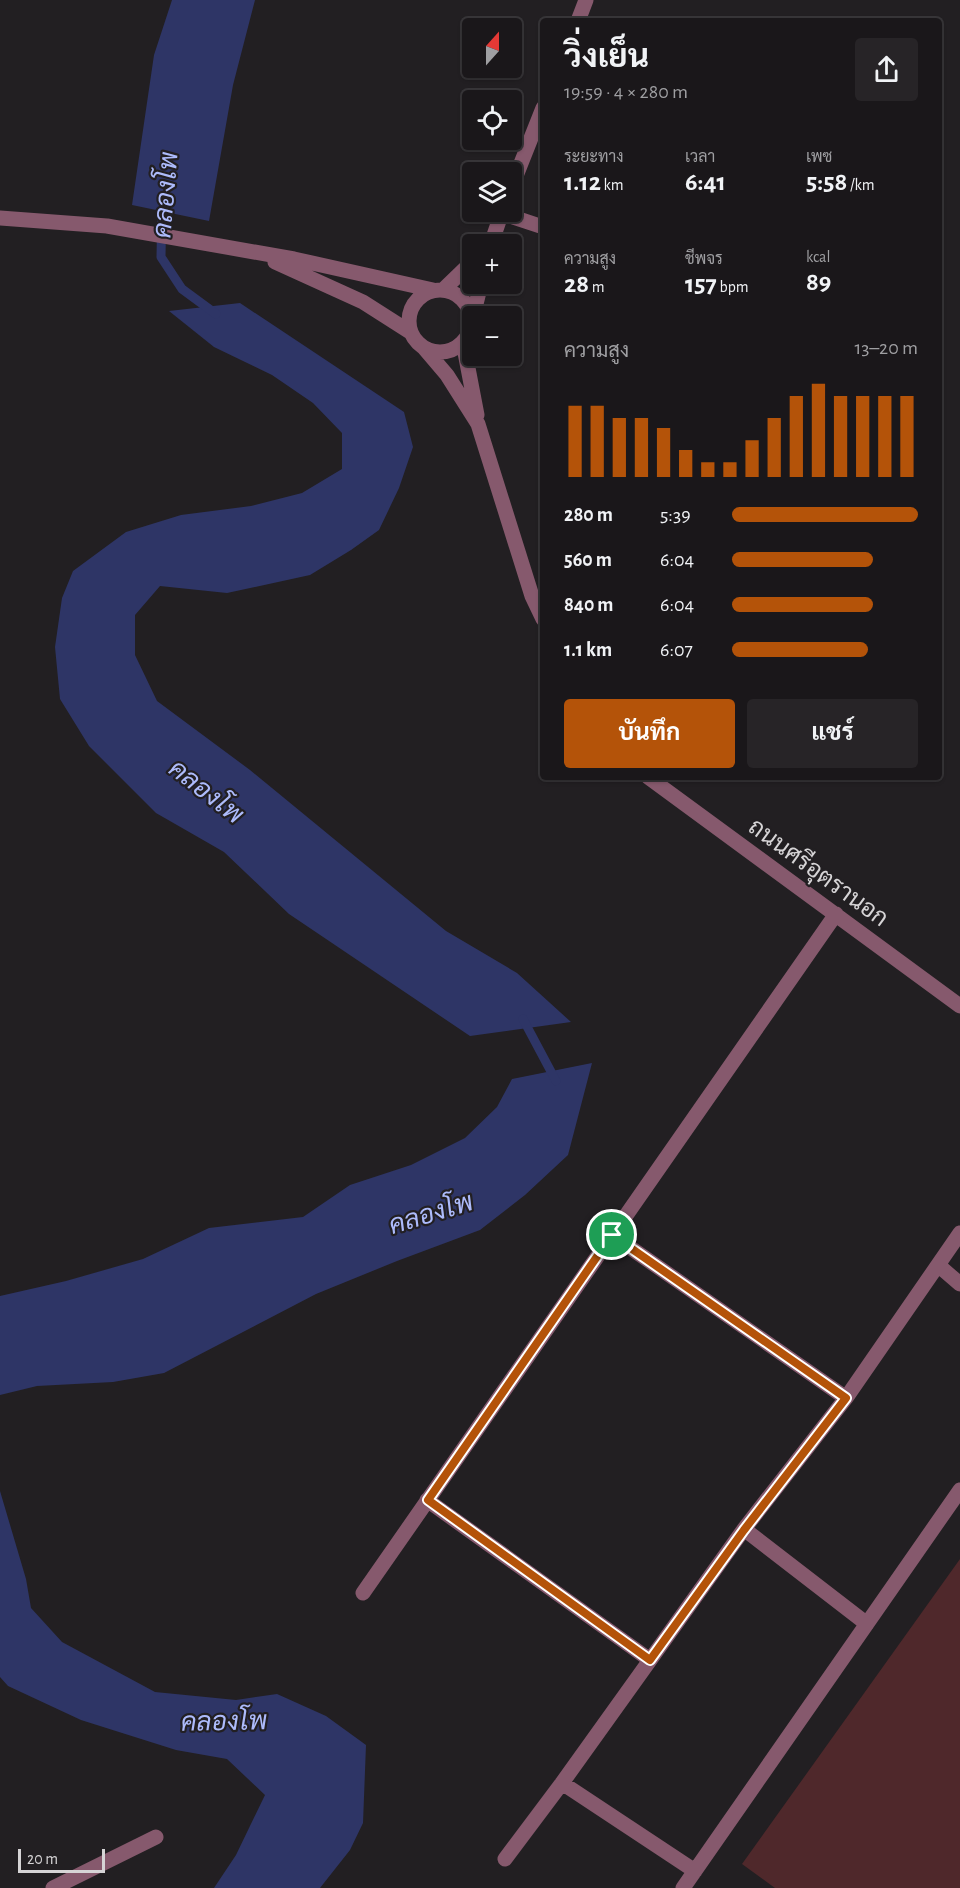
<!DOCTYPE html>
<html lang="th">
<meta charset="utf-8">
<style>
:root{--surface:#1a171a;--page:#272427;--text:#f1f3f6;--muted:#9f9fa2;--line:#383639;--accent:#b45309}
body{margin:0;font-family:"Alegreya Sans",Sarabun,sans-serif;background:var(--page);color:var(--text);height:100vh;display:flex;flex-direction:column;font-size:22px;white-space:nowrap}
*{box-sizing:border-box;margin:0}
p{font-size:20px;color:var(--muted)}
.icon{flex:none;width:33px;height:33px;fill:none;stroke:currentColor;stroke-width:2;stroke-linecap:round;stroke-linejoin:round}
.map{position:relative;flex:1;overflow:hidden}
.panel{position:absolute;left:540px;top:18px;width:402px;height:762px;display:flex;flex-direction:column;background:var(--surface);border-radius:6px;box-shadow:0 2px 4px #0004,0 0 0 2px var(--line)}
.panel>*{flex:none}
.needle{width:39px;rotate:21deg}
.controls{position:absolute;left:462px;top:18px;display:grid;gap:12px}
.controls a{display:grid;place-items:center;width:60px;height:60px;border-radius:6px;background:var(--surface);box-shadow:0 2px 4px #0004,0 0 0 2px var(--line);font-size:30px}
.scale{position:absolute;left:18px;bottom:15px;width:87px;box-sizing:border-box;padding-left:6px;border:3px solid #d6d4d6;border-top:0;font-size:16px;line-height:21px;white-space:nowrap;color:#d6d4d6;-webkit-text-stroke:4px #221f22;paint-order:stroke}
.pin{position:absolute;display:grid;place-items:center;width:51px;height:51px;color:#fff;margin:-26px;border:3px solid #fff;border-radius:50%;box-shadow:0 2px 6px #0007}
.round{display:grid;place-items:center;flex:none;width:63px;height:63px;border-radius:6px;background:var(--page)}
.headline{display:flex;align-items:center;justify-content:space-between;height:102px;padding:0 24px}
h1{font-size:33px;font-weight:700;line-height:45px}
.figures{display:grid;grid-template-columns:repeat(3,1fr);gap:9px;height:102px;padding:6px 24px}
.figures div{display:grid;align-content:center}
.figures b{font-size:26px;font-weight:700}
.figures small{font-size:16px;font-weight:400}
.figures p{font-size:16px}
.chart{height:168px;padding:12px 24px}
.chart p{display:flex;justify-content:space-between}
.chart svg{width:100%;height:108px;margin-top:6px;stroke:var(--accent);stroke-width:6}
.cta{display:flex;gap:12px;margin-top:auto;padding:12px 24px}
.cta a{flex:1;height:69px;border-radius:6px;background:var(--accent);color:#fff;font-size:24px;font-weight:700;line-height:69px;text-align:center}
.cta a+a{background:var(--page);color:var(--text)}
ul{padding:0 24px;list-style:none;font-size:20px}
li{display:grid;grid-template-columns:96px 72px 1fr;align-items:center;height:45px}
li i{height:15px;border-radius:8px;background:var(--accent)}
.map>svg:first-child{display:block}
.green{fill:#4f282b}
.water{fill:#2e3566}
.lines{fill:none;stroke-linecap:round;stroke-linejoin:round}
.stream{stroke:#2e3566;stroke-width:9}
.minor{stroke:#86596d;stroke-width:15}
.route-casing{stroke:#fff;stroke-width:12}
.route{stroke:#b45309;stroke-width:8}
.labels{text-anchor:middle;dominant-baseline:central;stroke-width:4.5;stroke-linejoin:round;paint-order:stroke}
.street-label{font-size:24px;fill:#d6d4d6;stroke:#221f22}
.water-label{font-size:26px;font-style:italic;fill:#adbbfb;stroke:#221f22}
</style>
<div class="map">
<svg width="960" height="1888" viewBox="0 0 960 1888">
<rect width="100%" height="100%" fill="#221f22"/>
<path class="green" d="M960,1559v329h-185l-33,-24z"/>
<path class="water" d="M172,0h83l-22,85 -24,136 -77,-16 22,-150z
M240,303l164,109 9,35 -14,41 -20,42 -28,20 -41,25 -83,18 -67,-7 -25,29v40l22,46 93,69 196,161 71,42 54,49 -101,14 -181,-122 -65,-62 -68,-39 -67,-67 -29,-47 -5,-52 7,-49 11,-27 53,-39 55,-17 70,-9 51,-13 40,-24v-36l-29,-30 -41,-28 -58,-28 -45,-36z
M592,1063l-24,92 -43,40 -45,35 -83,31 -81,33 -152,79 -51,9 -76,4 -37,9v-99l66,-15 77,-22 66,-31 94,-11 47,-32 61,-20 54,-27 32,-31 15,-28z
M0,1491l26,88 5,29 31,34 93,50 81,8 41,-6 49,22 40,29 -3,78 -13,27 -30,38h-106l22,-33 29,-60 -38,-36 -51,-9 -95,-30 -73,-34 -8,-9z"/>
<g class="lines">
<path class="stream" d="M162,202l-1,55 21,32 34,25
M523,1019l33,62"/>
<path class="minor" d="M578,21l8,-21
M512,186l31,-78
M501,213l42,14
M0,218l107,8 187,33 139,31
M491,244l11,-32
M275,262l88,40 47,30
M409 321a31 31 0 1 1 62 0a31 31 0 1 1-62 0Z
M443,290l29,-28
M473,316l8,-32
M463,342l14,73
M424,348l23,27 31,49 54,172 11,23
M648,777l312,229
M612,1235l234,163
M938,1265l22,19
M427,1500l223,160
M744,1529l123,95
M363,1593l473,-679
M562,1783l133,88
M505,1859l57,-76 182,-254 102,-131 114,-165
M53,1888l103,-51
M683,1888l277,-398"/>
</g>
<g class="lines">
<defs>
<path id="route" d="M612,1235l234,163 -102,132 -94,130 -222,-160z"/>
</defs>
<use href="#route" class="route-casing"/>
<use href="#route" class="route"/>
</g>
<g class="labels">
<g class="street-label">
<text transform="translate(818 873) rotate(36)">ถนนศรีอุตรานอก</text>
</g>
<g class="water-label">
<text transform="translate(166 195) rotate(-85)">คลองโพ</text>
<text transform="translate(206 792) rotate(38)">คลองโพ</text>
<text transform="translate(431 1214) rotate(-17)">คลองโพ</text>
<text transform="translate(224 1722) rotate(-1)">คลองโพ</text>
</g>
</g>
</svg>
<div class="controls">
<a><svg class="needle" viewBox="-14 -14 28 28"><path d="M0-13l5 13h-10z" fill="#e53935"/><path d="M0 13l5-13h-10z" fill="#9f9fa2"/></svg></a>
<a><svg class="icon" aria-label="locate" viewBox="0 0 24 24"><circle cx="12" cy="12" r="6"/><path d="M12 2v4M12 18v4M2 12h4M18 12h4"/></svg></a>
<a><svg class="icon" aria-label="layers" viewBox="0 0 24 24"><path d="M12 4l9 5-9 5-9-5zM3 14l9 5 9-5"/></svg></a>
<a>+</a>
<a>−</a>
</div>
<div class="scale">20 m</div>
<div class="pin" style="left:612px;top:1235px;background:#1e9e55"><svg class="icon" aria-label="arrive" viewBox="0 0 24 24"><path d="M6 21V4h12l-3 4 3 4H6"/></svg></div>
<section class="panel">
<div class="headline"><div><h1>วิ่งเย็น</h1><p>19:59 · 4 × 280 m</p></div><a class="round"><svg class="icon" aria-label="share" viewBox="0 0 24 24"><path d="M12 15V3M7 8l5-5 5 5M5 13v7h14v-7"/></svg></a></div>
<div class="figures">
<div><p>ระยะทาง</p><b>1.12<small> km</small></b></div>
<div><p>เวลา</p><b>6:41</b></div>
<div><p>เพซ</p><b>5:58<small> /km</small></b></div>
</div>
<div class="figures">
<div><p>ความสูง</p><b>28<small> m</small></b></div>
<div><p>ชีพจร</p><b>157<small> bpm</small></b></div>
<div><p>kcal</p><b>89</b></div>
</div>
<div class="chart"><p><span>ความสูง</span>13–20 m</p>
<svg viewBox="0 0 160 44" preserveAspectRatio="none"><path d="M5 44V15M15 44V15M25 44V20M35 44V20M45 44V24M55 44V33M65 44V38M75 44V38M85 44V29M95 44V20M105 44V11M115 44V6M125 44V11M135 44V11M145 44V11M155 44V11"/></svg>
</div>
<ul>
<li><b>280 m</b>5:39<i style="width:100%"></i></li>
<li><b>560 m</b>6:04<i style="width:76%"></i></li>
<li><b>840 m</b>6:04<i style="width:76%"></i></li>
<li><b>1.1 km</b>6:07<i style="width:73%"></i></li>
</ul>
<div class="cta"><a>บันทึก</a><a>แชร์</a></div>
</section>
</div>
